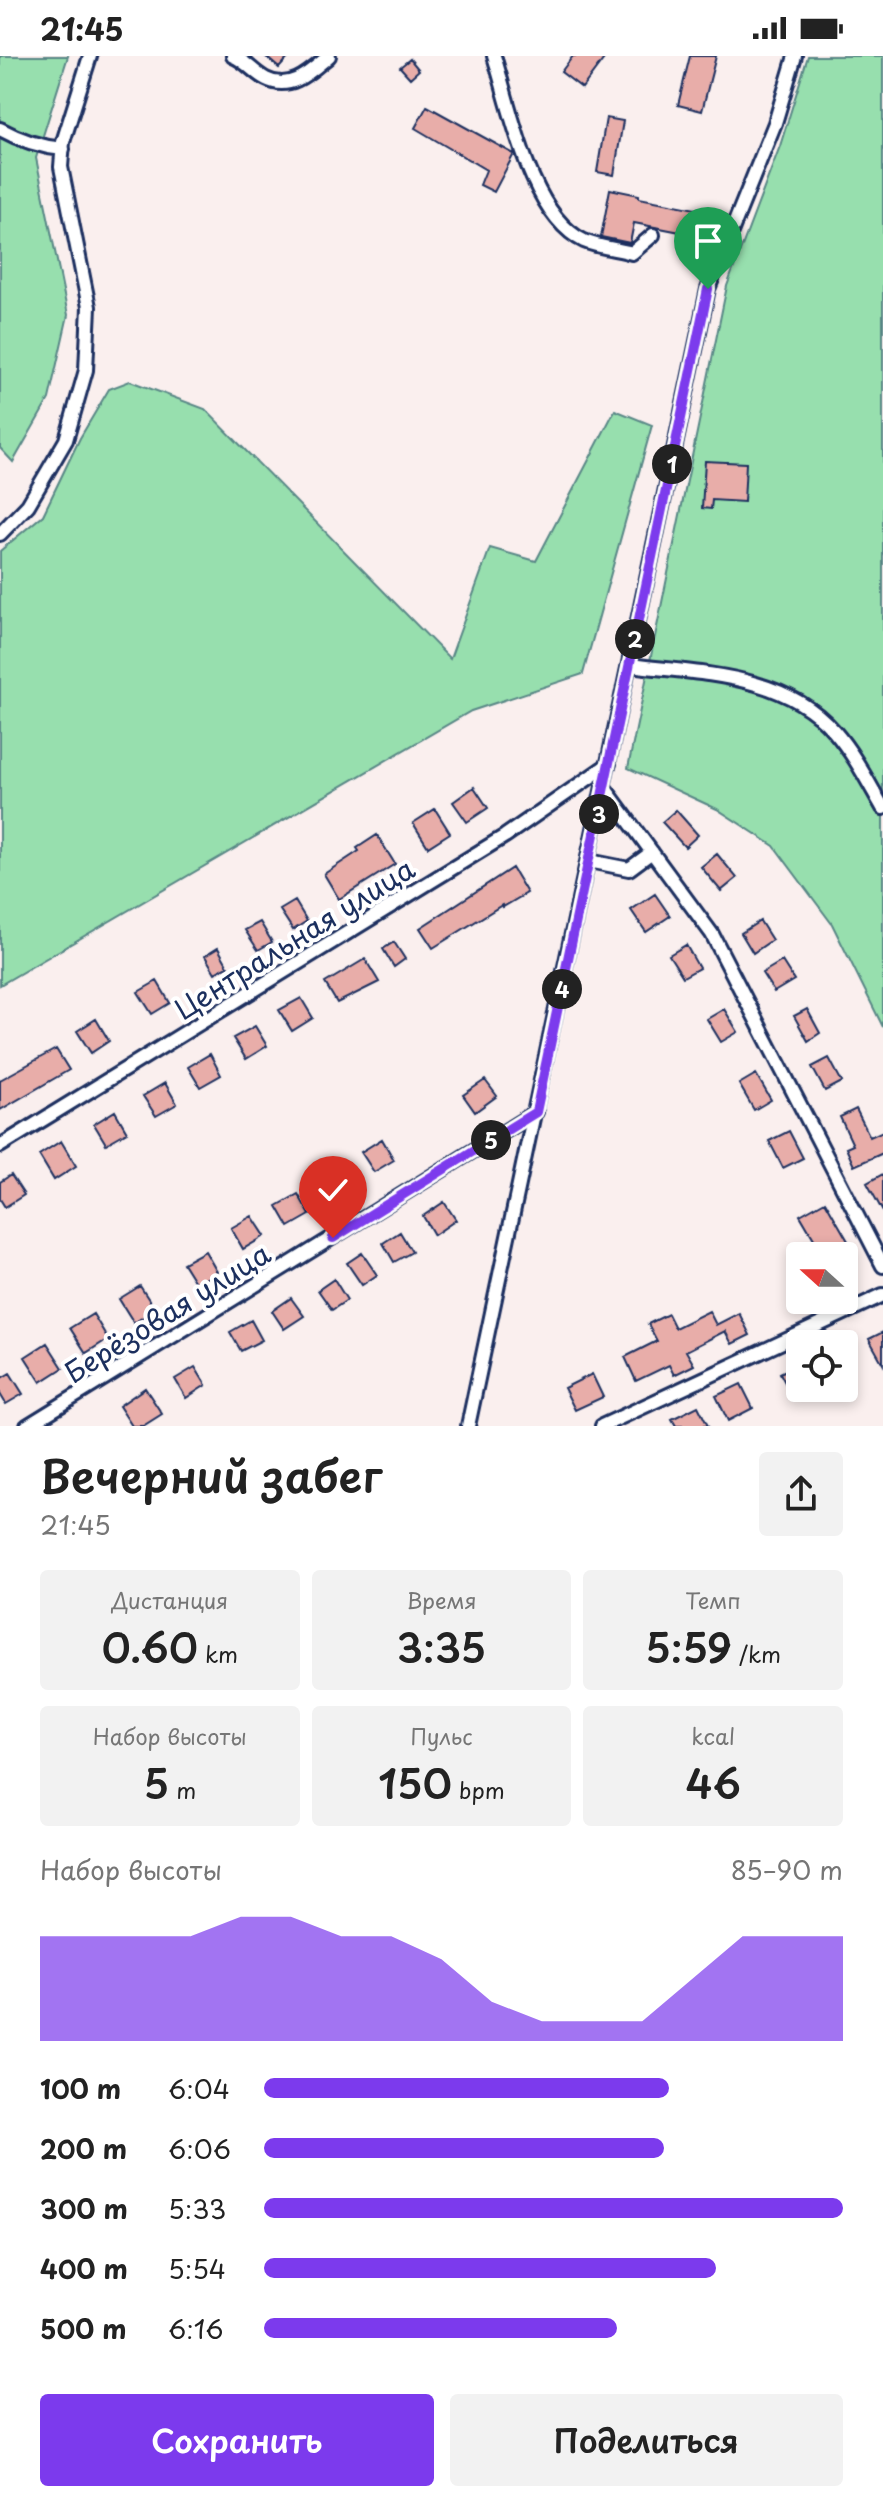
<!DOCTYPE html>
<html lang="ru">
<meta charset="utf-8">
<style>
:root{--surface:#fff;--page:#f2f2f2;--text:#222;--muted:#767676;--accent:#7c3aed}
body{margin:0;font-family:"Playpen Sans",sans-serif;background:var(--page);color:var(--text);height:100vh;display:flex;flex-direction:column;font-size:30px;white-space:nowrap}
*{box-sizing:border-box;margin:0}
p{font-size:26px;color:var(--muted)}
.icon{flex:none;width:44px;height:44px;fill:none;stroke:currentColor;stroke-width:2;stroke-linecap:round;stroke-linejoin:round}
.map{position:relative;height:1370px;overflow:hidden}
.panel{display:flex;flex-direction:column;background:var(--surface);flex:1}
.panel>*{flex:none}
.needle{width:52px;rotate:291deg}
.tools{position:absolute;left:786px;top:1186px;display:grid;gap:16px}
.tools a{display:grid;place-items:center;width:72px;height:72px;border-radius:8px;background:var(--surface);box-shadow:0 4px 12px #0003;font-size:40px}
.pin{position:absolute;display:grid;place-items:center;width:68px;height:68px;color:#fff;margin:-82px -34px;border-radius:50% 50% 50% 0;rotate:-45deg;box-shadow:0 0 8px #0007}
.pin .icon{rotate:45deg}
.km{position:absolute;width:40px;height:40px;margin:-20px;border-radius:50%;background:#222;color:#fff;font-size:22px;line-height:40px;text-align:center}
.round{display:grid;place-items:center;flex:none;width:84px;height:84px;border-radius:8px;background:var(--page)}
.headline{display:flex;align-items:center;justify-content:space-between;height:136px;padding:0 40px}
h1{font-size:44px;font-weight:600;line-height:60px}
.figures{display:grid;grid-template-columns:repeat(3,1fr);gap:12px;height:136px;padding:8px 40px}
.figures div{display:grid;align-content:center;border-radius:8px;background:var(--page);text-align:center}
.figures b{font-size:40px;font-weight:600}
.figures small{font-size:22px;font-weight:400}
.figures p{font-size:22px}
.chart{height:224px;padding:16px 40px}
.chart p{display:flex;justify-content:space-between}
.chart svg{width:100%;height:144px;margin-top:8px;fill:var(--accent);opacity:.7}
.button{display:flex;gap:16px;margin-top:auto;padding:16px 40px}
.button a{flex:1;height:92px;border-radius:8px;background:var(--accent);color:#fff;font-size:32px;font-weight:600;line-height:92px;text-align:center}
.button a+a{background:var(--page);color:var(--text)}
ul{padding:0 40px;list-style:none;font-size:26px}
li{display:grid;grid-template-columns:128px 96px 1fr;align-items:center;height:60px}
li i{height:20px;border-radius:10px;background:var(--accent)}
.status{display:flex;justify-content:space-between;align-items:center;height:56px;padding:0 40px;background:var(--surface);direction:ltr}
.status svg{height:22px;fill:currentColor}
.map>svg:first-child{display:block}
.green{fill:#97dfae;stroke:#598786;stroke-width:2}
.building{fill:#e8ada9;stroke:#1b2f5e;stroke-width:2}
.lines{fill:none;stroke-linecap:round;stroke-linejoin:round}
.minor-casing{stroke:#1b2f5e;stroke-width:18}
.minor{stroke:#fff;stroke-width:12}
.route-casing{stroke:#fff;stroke-width:16}
.route{stroke:#7c3aed;stroke-width:10}
.labels{text-anchor:middle;dominant-baseline:central;stroke-width:8;stroke-linejoin:round;paint-order:stroke}
.street-label{font-size:28px;fill:#1b2f5e;stroke:#fff}
</style>
<div class="status"><b>21:45</b><svg viewBox="0 0 49 12"><path d="M0 12V9h3v3zM5 12V6h3v6zM10 12V3h3v9zM15 12V0h3v12zM26 1h20v11H26zM47 4h2v5h-2z"/></svg></div>
<div class="map">
<svg width="883" height="1370" viewBox="0 0 883 1370">
<rect width="100%" height="100%" fill="#faefee"/>
<filter id="ink" filterUnits="userSpaceOnUse"><feTurbulence type="fractalNoise" baseFrequency=".0125" numOctaves="2"/><feDisplacementMap in="SourceGraphic" scale="16" xChannelSelector="R" yChannelSelector="G"/><feConvolveMatrix kernelMatrix="1 2 1 2 8 2 1 2 1" color-interpolation-filters="sRGB"/></filter>
<g filter="url(#ink)">
<path class="green" d="M0,0h68l-32,102 32,157 -19,84 -36,63 -13,-14z
M808,0h75v971l-51,-103 -58,-78 -57,-37 -89,-41 99,-482 53,-140z
M130,325l75,28 245,250 40,-111 46,13 79,-151 37,15 -69,249 -112,37 -471,274v-434l43,-36 37,-77 29,-49z"/>
<path class="building" d="M265,0h25l-11,12z
M573,0h33l-24,32 -21,-16z
M690,0h26l-14,55 -24,-6z
M410,3l9,11 -9,8 -10,-11z
M427,50l87,48 -20,38 -14,-7 6,-15 -71,-42z
M606,62l17,3 -9,54 -17,-3z
M610,133l29,6v3l72,14 -5,25 -72,-14 -4,20 -29,-6z
M705,405l41,2 -2,39 -32,-2 -1,9 -9,-1z
M474,731l14,21 -21,14 -14,-20z
M435,753l15,24 -22,14 -15,-24z
M676,754l22,25 -13,12 -23,-25z
M377,779l18,29 -56,35 -15,-25 35,-23 -2,-3z
M717,798l20,24 -16,13 -20,-24z
M512,812l15,25 -24,14 -1,-2 -69,43 -13,-20z
M655,838l15,22 -24,16 -15,-22z
M295,845l12,20 -14,9 -13,-20z
M760,865l12,19 -19,13 -12,-20z
M260,866l12,20 -14,8 -13,-20z
M394,886l11,17 -11,8 -11,-18z
M686,889l13,23 -16,9 -14,-22z
M218,892l10,18 -13,7 -10,-17z
M365,903l14,23 -42,21 -12,-20z
M782,905l12,19 -20,12 -12,-19z
M157,925l13,22 -18,11 -14,-22z
M301,942l12,20 -21,13 -13,-21z
M724,953l14,23 -17,10 -14,-23z
M807,953l13,24 -12,8 -14,-25z
M96,963l13,22 -18,12 -14,-22z
M255,970l12,20 -21,13 -13,-21z
M56,993l13,21 -69,40v-30z
M210,998l11,21 -21,12 -12,-20z
M829,1002l13,24 -17,9 -13,-24z
M756,1018l15,26 -17,10 -15,-26z
M485,1024l12,16 -22,16 -12,-17z
M165,1027l12,21 -21,12 -13,-20z
M856,1053l14,28 13,-6v22l-29,13 -8,-18 7,-3 -13,-28z
M115,1055l12,21 -21,12 -12,-20z
M789,1075l14,27 -20,10 -14,-27z
M382,1083l12,21 -20,12 -13,-20z
M61,1085l15,25 -22,14 -15,-25z
M339,1105l12,21 -21,12 -12,-20z
M883,1118v38l-16,-29z
M11,1119l13,20 -19,12 -5,-8v-17z
M298,1138l12,21 -21,12 -12,-21z
M825,1145l27,47 -14,8h-14l-24,-41z
M444,1146l12,18 -22,15 -11,-19z
M252,1160l13,20 -22,13 -12,-21z
M400,1176l12,20 -18,10 -11,-19z
M205,1195l12,21 -21,12 -13,-21z
M362,1197l15,22 -15,10 -15,-22z
M334,1223l13,21 -15,10 -14,-20z
M140,1230l15,23 -21,14 -15,-24z
M291,1242l13,18 -20,13 -12,-18z
M709,1255l7,14 23,-12 11,22 -18,9 -7,-13 -39,20 8,14 -20,10 -5,-10 -33,16 -11,-24 32,-16 -9,-17 20,-10 7,14z
M93,1258l15,25 -22,14 -16,-25z
M251,1264l11,20 -21,11 -11,-19z
M883,1276v32l-14,-25z
M47,1287l16,25 -22,14 -16,-25z
M800,1307v29l-8,4 -12,-23z
M195,1311l11,18 -20,13 -11,-19z
M10,1317l13,21 -17,10 -6,-10v-15z
M592,1318l11,23 -28,13 -11,-22z
M741,1328l12,24 -25,13 -12,-25z
M145,1332l17,26 -19,12h-11l-13,-20z
M698,1350l10,20h-32l-4,-7z"/>
<g class="lines">
<defs>
<path id="minor" d="M233,0c13,5 21,17 33,23 25,13 45,-8 63,-23
M494,0c17,54 36,159 90,185 14,6 33,8 48,12l21,-18
M0,73c20,11 40,18 63,20
M0,478l28,-29 38,-65 20,-70 3,-63 -28,-140 2,-25 27,-86
M630,609c69,9 154,8 204,66 20,23 34,51 49,77
M604,731l108,147 171,332
M589,805l40,8 23,-17
M0,1090l505,-310 104,-72
M27,1370l509,-314
M468,1370l240,-1137 67,-166 20,-67
M602,1370l281,-131"/>
</defs>
<use href="#minor" class="minor-casing"/>
<use href="#minor" class="minor"/>
</g>
</g>
<g class="lines" filter="url(#ink)">
<defs>
<path id="route" d="M333,1182l203,-126 172,-823"/>
</defs>
<use href="#route" class="route-casing"/>
<use href="#route" class="route"/>
</g>
<g class="labels">
<g class="street-label">
<text transform="translate(294 882) rotate(-32)">Центральная улица</text>
<text transform="translate(167 1256) rotate(-32)">Берёзовая улица</text>
</g>
</g>
</svg>
<div class="tools">
<a><svg class="needle" viewBox="-14 -14 28 28"><path d="M0-13l5 13h-10z" fill="#e53935"/><path d="M0 13l5-13h-10z" fill="#767676"/></svg></a>
<a><svg class="icon" aria-label="locate" viewBox="0 0 24 24"><circle cx="12" cy="12" r="6"/><path d="M12 2v4M12 18v4M2 12h4M18 12h4"/></svg></a>
</div>
<div class="pin" style="left:708px;top:233px;background:#1e9e55"><svg class="icon" aria-label="arrive" viewBox="0 0 24 24"><path d="M6 21V4h12l-3 4 3 4H6"/></svg></div>
<div class="pin" style="left:333px;top:1182px;background:#d93025"><svg class="icon" aria-label="check" viewBox="0 0 24 24"><path d="M5 12l5 5 9-10"/></svg></div>
<b class="km" style="left:672px;top:408px">1</b>
<b class="km" style="left:635px;top:583px">2</b>
<b class="km" style="left:599px;top:758px">3</b>
<b class="km" style="left:562px;top:933px">4</b>
<b class="km" style="left:491px;top:1084px">5</b>
</div>
<section class="panel">
<div class="headline"><div><h1>Вечерний забег</h1><p>21:45</p></div><a class="round"><svg class="icon" aria-label="share" viewBox="0 0 24 24"><path d="M12 15V3M7 8l5-5 5 5M5 13v7h14v-7"/></svg></a></div>
<div class="figures">
<div><p>Дистанция</p><b>0.60<small> km</small></b></div>
<div><p>Время</p><b>3:35</b></div>
<div><p>Темп</p><b>5:59<small> /km</small></b></div>
</div>
<div class="figures">
<div><p>Набор высоты</p><b>5<small> m</small></b></div>
<div><p>Пульс</p><b>150<small> bpm</small></b></div>
<div><p>kcal</p><b>46</b></div>
</div>
<div class="chart"><p><span>Набор высоты</span>85–90 m</p>
<svg viewBox="0 0 160 44" preserveAspectRatio="none"><path d="M0 44V12L10 12L20 12L30 12L40 6L50 6L60 12L70 12L80 19L90 32L100 38L110 38L120 38L130 25L140 12L150 12L160 12V44z"/></svg>
</div>
<ul>
<li><b>100 m</b>6:04<i style="width:70%"></i></li>
<li><b>200 m</b>6:06<i style="width:69%"></i></li>
<li><b>300 m</b>5:33<i style="width:100%"></i></li>
<li><b>400 m</b>5:54<i style="width:78%"></i></li>
<li><b>500 m</b>6:16<i style="width:61%"></i></li>
</ul>
<div class="button"><a>Сохранить</a><a>Поделиться</a></div>
</section>
